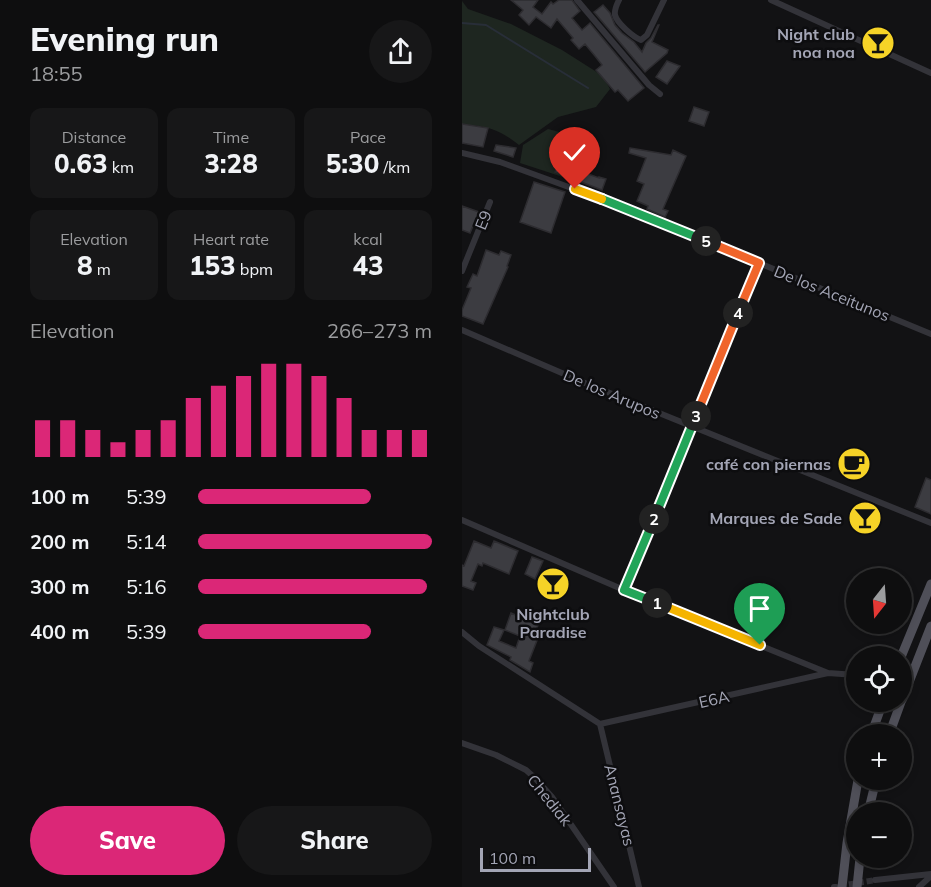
<!DOCTYPE html>
<meta charset="utf-8">
<style>
:root{--surface:#0e0e0f;--page:#171718;--text:#f1f3f6;--muted:#9b9c9e;--line:#2e2e2f;--accent:#db2777}
body{margin:0;font-family:Mulish,sans-serif;background:var(--page);color:var(--text);height:100vh;display:flex;flex-direction:column;font-size:22px;white-space:nowrap}
*{box-sizing:border-box;margin:0}
p{font-size:20px;color:var(--muted)}
.icon{flex:none;width:33px;height:33px;fill:none;stroke:currentColor;stroke-width:2;stroke-linecap:round;stroke-linejoin:round}
.map{position:relative;flex:1;overflow:hidden}
.drawer{display:flex;flex-direction:column;background:var(--surface);width:462px}
.drawer>*{flex:none}
.needle{width:39px;rotate:197deg}
.tools{position:absolute;left:384px;top:568px;display:grid;gap:12px}
.tools a{display:grid;place-items:center;width:66px;height:66px;border-radius:50%;background:var(--surface);box-shadow:0 3px 9px #0003,0 0 0 2px var(--line);font-size:30px}
.scale{position:absolute;left:18px;bottom:15px;width:111px;box-sizing:border-box;padding-left:6px;border:3px solid #a3a5b5;border-top:0;font-size:16px;line-height:21px;white-space:nowrap;color:#a3a5b5;-webkit-text-stroke:4px #0d0d0f;paint-order:stroke}
.pin{position:absolute;display:grid;place-items:center;width:51px;height:51px;color:#fff;margin:-62px -26px;border-radius:50% 50% 50% 0;rotate:-45deg;box-shadow:0 0 6px #0007}
.pin .icon{rotate:45deg}
.km{position:absolute;width:30px;height:30px;margin:-15px;border-radius:50%;background:#222;color:#fff;font-size:16px;line-height:30px;text-align:center}
.round{display:grid;place-items:center;flex:none;width:63px;height:63px;border-radius:32px;background:var(--page)}
.headline{display:flex;align-items:center;justify-content:space-between;height:102px;padding:0 30px}
h1{font-size:33px;font-weight:800;line-height:45px}
.figures{display:grid;grid-template-columns:repeat(3,1fr);gap:9px;height:102px;padding:6px 30px}
.figures div{display:grid;align-content:center;border-radius:12px;background:var(--page);text-align:center}
.figures b{font-size:26px;font-weight:800}
.figures small{font-size:16px;font-weight:400}
.figures p{font-size:16px}
.chart{height:168px;padding:12px 30px}
.chart p{display:flex;justify-content:space-between}
.chart svg{width:100%;height:108px;margin-top:6px;stroke:var(--accent);stroke-width:6}
.action{display:flex;gap:12px;margin-top:auto;padding:12px 30px}
.action a{flex:1;height:69px;border-radius:36px;background:var(--accent);color:#fff;font-size:24px;font-weight:800;line-height:69px;text-align:center}
.action a+a{background:var(--page);color:var(--text)}
ul{padding:0 30px;list-style:none;font-size:20px}
li{display:grid;grid-template-columns:96px 72px 1fr;align-items:center;height:45px}
li i{height:15px;border-radius:8px;background:var(--accent)}
main{display:flex;flex:1;min-height:0}
.map>svg:first-child{display:block}
.green{fill:#1e2620}
.lines{fill:none;stroke-linecap:round;stroke-linejoin:round}
.stream{stroke:#282e38;stroke-width:2}
.building{fill:#3c3c41;stroke:#2d2c30;stroke-width:1.5}
.minor-tunnel{stroke:#2f2f34;stroke-width:6;stroke-dasharray:6 3;stroke-linecap:butt}
.minor{stroke:#333339;stroke-width:6}
.primary{stroke:#4f4f58;stroke-width:9}
.split-1-casing{stroke:#fff;stroke-width:12}
.split-2-casing{stroke:#fff;stroke-width:12}
.split-3-casing{stroke:#fff;stroke-width:12}
.split-4-casing{stroke:#fff;stroke-width:12}
.split-5-casing{stroke:#fff;stroke-width:12}
.split-6-casing{stroke:#fff;stroke-width:12}
.split-7-casing{stroke:#fff;stroke-width:12}
.split-1{stroke:#f5b400;stroke-width:8}
.split-2{stroke:#22a559;stroke-width:8}
.split-3{stroke:#22a559;stroke-width:8}
.split-4{stroke:#f0652b;stroke-width:8}
.split-5{stroke:#f0652b;stroke-width:8}
.split-6{stroke:#22a559;stroke-width:8}
.split-7{stroke:#f5b400;stroke-width:8}
.labels{text-anchor:middle;dominant-baseline:central;stroke-width:5;stroke-linejoin:round;paint-order:stroke}
.poi-label{font-size:16px;font-weight:bold;fill:#a3a5b5;stroke:#0d0d0f;text-anchor:end}
.street-label{font-size:16px;fill:#a3a5b5;stroke:#0d0d0f}
</style>
<main>
<section class="drawer">
<div class="headline"><div><h1>Evening run</h1><p>18:55</p></div><a class="round"><svg class="icon" aria-label="share" viewBox="0 0 24 24"><path d="M12 15V3M7 8l5-5 5 5M5 13v7h14v-7"/></svg></a></div>
<div class="figures">
<div><p>Distance</p><b>0.63<small> km</small></b></div>
<div><p>Time</p><b>3:28</b></div>
<div><p>Pace</p><b>5:30<small> /km</small></b></div>
</div>
<div class="figures">
<div><p>Elevation</p><b>8<small> m</small></b></div>
<div><p>Heart rate</p><b>153<small> bpm</small></b></div>
<div><p>kcal</p><b>43</b></div>
</div>
<div class="chart"><p><span>Elevation</span>266–273 m</p>
<svg viewBox="0 0 160 44" preserveAspectRatio="none"><path d="M5 44V29M15 44V29M25 44V33M35 44V38M45 44V33M55 44V29M65 44V20M75 44V15M85 44V11M95 44V6M105 44V6M115 44V11M125 44V20M135 44V33M145 44V33M155 44V33"/></svg>
</div>
<ul>
<li><b>100 m</b>5:39<i style="width:74%"></i></li>
<li><b>200 m</b>5:14<i style="width:100%"></i></li>
<li><b>300 m</b>5:16<i style="width:98%"></i></li>
<li><b>400 m</b>5:39<i style="width:74%"></i></li>
</ul>
<div class="action"><a>Save</a><a>Share</a></div>
</section>
<div class="map">
<svg width="469" height="887" viewBox="0 0 469 887">
<rect width="100%" height="100%" fill="#121214"/>
<path class="green" d="M0,1l6,8 43,15 51,26 41,26 7,13 -14,18 -38,10 -39,28c-21,-17 -32,-18 -57,-21z
M86,129l15,4 23,10 -17,36 -49,-16 3,-18z"/>
<g class="lines">
<path class="stream" d="M0,23l24,2 102,63"/>
</g>
<path class="building" d="M49,0h27l-5,7 9,7 9,-12 2,2 6,-4h13l8,11 -8,7 10,12 8,-7 54,65 -16,13 -10,-11 -3,2 -19,-22 6,-5 -7,-9 -10,-12 -6,5 -8,-9 2,-2 -16,-19 -6,9 -15,-11 -7,8 -10,-10 4,-5z
M141,5l7,8 5,12 7,8 12,9 8,10 4,-9 5,-5 7,-13h1l-7,17 16,8 -1,3 -22,19 -51,-60z
M205,61l13,5 -13,18 -11,-7z
M232,107l15,5 -5,14 -15,-5z
M0,124l26,4 -5,19 -21,-4z
M34,145l20,3 -3,9 -19,-6z
M168,148l41,7 2,-5 13,6 -23,53 5,2 -3,6 -18,-8 1,-3 -11,-5 7,-17 -7,-3 9,-23 -17,-5z
M102,149l13,4 -3,6 9,3 -3,9 19,7v-1l7,2 -4,11 -47,-18z
M72,182l31,10 -14,41 -31,-11z
M0,206l17,6 -9,21 -8,-3z
M24,250l13,5 2,-4 10,4 -4,11 1,1 -25,57 -21,-8v-6l9,-22 -4,-1 6,-13 4,2z
M464,478l5,2v34l-16,-7z
M12,541l17,7 3,-7 24,10 -9,23 -26,-11 -1,3 -4,-2 -7,17 5,2 -3,7 -11,-4v-21l2,1z
M70,557l11,4 -8,18 -10,-5z
M49,613l27,12 -1,3 4,2 -12,31 4,2 -3,9 -20,-12 1,-3 -24,-12 7,-18 10,3 -5,11 17,7 4,-12 -15,-6z"/>
<g class="lines">
<path class="minor-tunnel" d="M378,886l35,-6"/>
<path class="minor" d="M115,0l72,85 11,9
M157,0c-2,4 -5,10 -4,15 2,8 18,22 26,25l6,-5 17,-35
M309,0l160,73
M0,153l38,9 118,43 313,129
M0,271l28,-69
M0,330l123,53 346,140
M0,520l162,70 204,83 28,2
M162,590l135,-327
M0,632l17,14 121,78
M138,724l228,-51
M138,724l39,163
M0,743l34,12 30,15 9,8 17,19 62,90
M413,880l56,-6
M372,887h2
M457,887l12,-11"/>
<path class="primary" d="M439,657l30,-73
M440,700l29,-74
M409,735l12,-33
M427,735l12,-33
M406,813l8,-33
M380,887l5,-44 11,-63
M395,887l3,-29"/>
</g>
<g class="lines">
<defs>
<path id="split-1" d="M195,603l103,42"/>
<path id="split-2" d="M192,519l-30,71 33,13"/>
<path id="split-3" d="M192,519l42,-103"/>
<path id="split-4" d="M234,416l42,-103"/>
<path id="split-5" d="M244,241l53,22 -21,50"/>
<path id="split-6" d="M140,199l104,42"/>
<path id="split-7" d="M113,189l27,10"/>
</defs>
<use href="#split-1" class="split-1-casing"/>
<use href="#split-2" class="split-2-casing"/>
<use href="#split-3" class="split-3-casing"/>
<use href="#split-4" class="split-4-casing"/>
<use href="#split-5" class="split-5-casing"/>
<use href="#split-6" class="split-6-casing"/>
<use href="#split-7" class="split-7-casing"/>
<use href="#split-1" class="split-1"/>
<use href="#split-2" class="split-2"/>
<use href="#split-3" class="split-3"/>
<use href="#split-4" class="split-4"/>
<use href="#split-5" class="split-5"/>
<use href="#split-6" class="split-6"/>
<use href="#split-7" class="split-7"/>
</g>
<defs>
<symbol id="bar-disc" viewBox="-11 -11 22 22"><circle r="9.5" fill="#f6d327" stroke="#0d0d0f"/><path d="M-6-5H6L.8 .8V4.5H3.5V6h-7V4.5H-.8V.8Z" fill="#111"/></symbol>
<symbol id="cafe-disc" viewBox="-11 -11 22 22"><circle r="9.5" fill="#f6d327" stroke="#0d0d0f"/><path d="M-5.5-4.5H6V0H3Q3 3.5 0 3.5H-2.5Q-5.5 3.5-5.5 0ZM3-3.2v2h1.7v-2ZM-6 4.5H4V6H-6Z" fill="#111"/></symbol>
</defs>
<g fill-rule="evenodd">
<use href="#bar-disc" x="397" y="24" width="38" height="38"/>
<use href="#cafe-disc" x="373" y="445" width="38" height="38"/>
<use href="#bar-disc" x="384" y="499" width="38" height="38"/>
<use href="#bar-disc" x="72" y="565" width="38" height="38"/>
</g>
<g class="labels">
<g class="poi-label">
<text x="393" y="34">Night club<tspan x="393" dy="18">noa noa</tspan></text>
<text x="369" y="464">café con piernas</text>
<text x="380" y="518">Marques de Sade</text>
<text x="91" y="614" text-anchor="middle">Nightclub<tspan x="91" dy="18">Paradise</tspan></text>
</g>
<g class="street-label">
<text transform="translate(21 220) rotate(-68)">E9</text>
<text transform="translate(370 293) rotate(22)">De los Aceitunos</text>
<text transform="translate(150 394) rotate(23)">De los Arupos</text>
<text transform="translate(252 699) rotate(-13)">E6A</text>
<text transform="translate(88 800) rotate(51)">Chediak</text>
<text transform="translate(158 805) rotate(76)">Anansayas</text>
</g>
</g>
</svg>
<div class="tools">
<a><svg class="needle" viewBox="-14 -14 28 28"><path d="M0-13l5 13h-10z" fill="#e53935"/><path d="M0 13l5-13h-10z" fill="#9b9c9e"/></svg></a>
<a><svg class="icon" aria-label="locate" viewBox="0 0 24 24"><circle cx="12" cy="12" r="6"/><path d="M12 2v4M12 18v4M2 12h4M18 12h4"/></svg></a>
<a>+</a>
<a>−</a>
</div>
<div class="scale">100 m</div>
<div class="pin" style="left:298px;top:645px;background:#1e9e55"><svg class="icon" aria-label="arrive" viewBox="0 0 24 24"><path d="M6 21V4h12l-3 4 3 4H6"/></svg></div>
<div class="pin" style="left:113px;top:189px;background:#d93025"><svg class="icon" aria-label="check" viewBox="0 0 24 24"><path d="M5 12l5 5 9-10"/></svg></div>
<b class="km" style="left:195px;top:603px">1</b>
<b class="km" style="left:192px;top:519px">2</b>
<b class="km" style="left:234px;top:416px">3</b>
<b class="km" style="left:276px;top:313px">4</b>
<b class="km" style="left:244px;top:241px">5</b>
</div>
</main>
